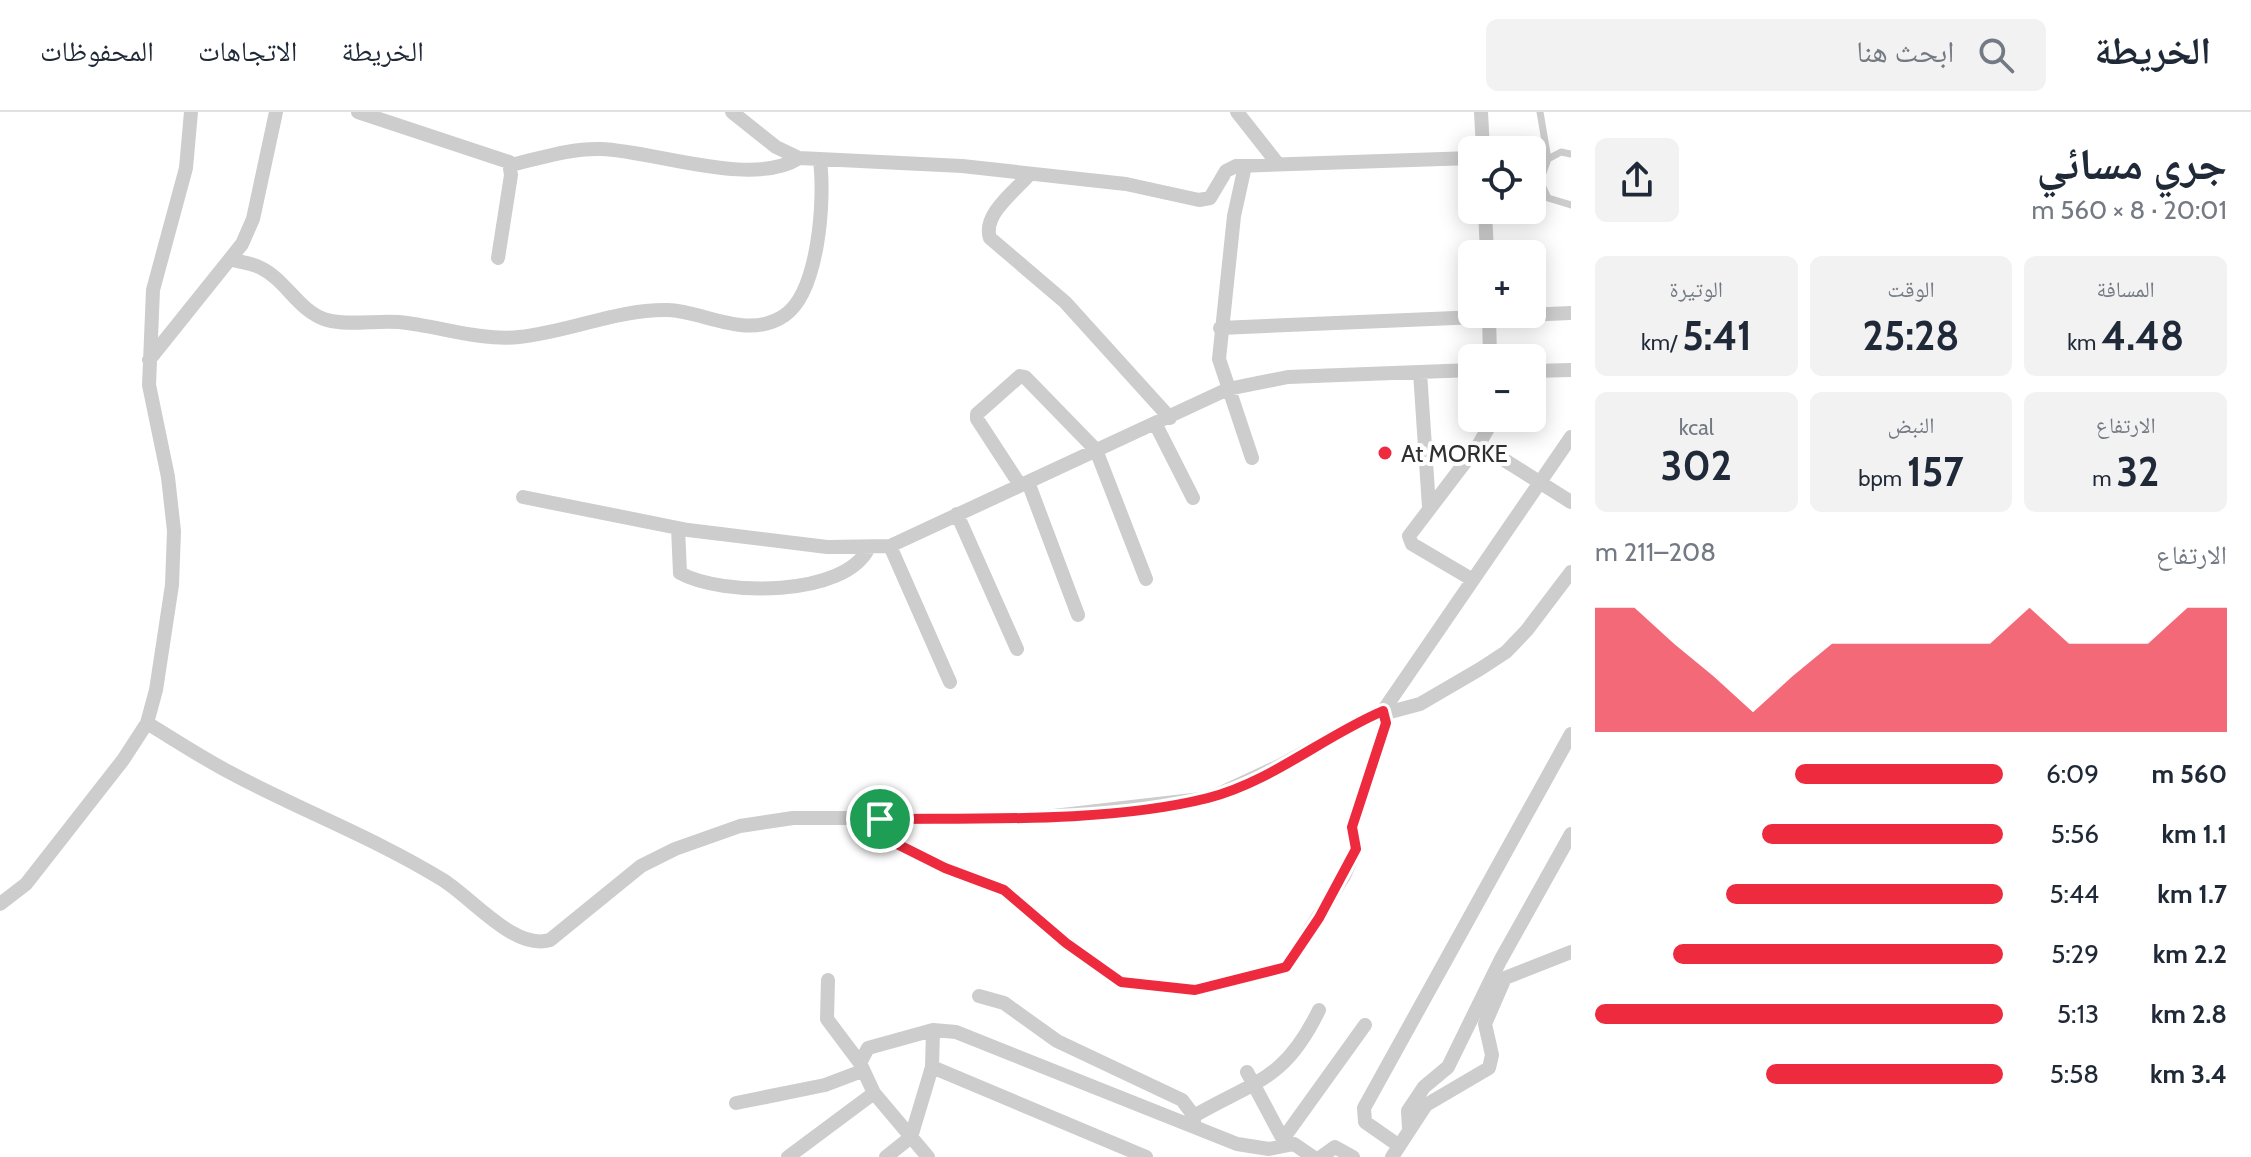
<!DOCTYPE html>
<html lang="ar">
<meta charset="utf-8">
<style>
:root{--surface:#fff;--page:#f2f2f3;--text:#1f2937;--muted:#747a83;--line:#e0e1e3;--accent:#ee2b3e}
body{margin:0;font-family:Cabin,"Noto Naskh Arabic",sans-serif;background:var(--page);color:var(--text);direction:rtl;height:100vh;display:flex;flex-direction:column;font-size:30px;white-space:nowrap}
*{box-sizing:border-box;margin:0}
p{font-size:26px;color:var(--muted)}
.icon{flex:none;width:44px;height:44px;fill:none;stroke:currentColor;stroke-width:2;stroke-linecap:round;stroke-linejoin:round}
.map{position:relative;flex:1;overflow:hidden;direction:ltr}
.panel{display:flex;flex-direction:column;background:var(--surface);width:680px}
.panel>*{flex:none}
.buttons{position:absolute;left:1458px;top:24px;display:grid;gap:16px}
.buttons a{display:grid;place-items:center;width:88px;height:88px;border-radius:12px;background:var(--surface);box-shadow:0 4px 20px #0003;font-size:40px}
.pin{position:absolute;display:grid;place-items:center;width:68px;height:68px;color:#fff;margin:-34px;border:4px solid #fff;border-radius:50%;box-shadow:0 2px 8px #0007}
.round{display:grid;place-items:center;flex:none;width:84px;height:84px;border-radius:12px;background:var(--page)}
.head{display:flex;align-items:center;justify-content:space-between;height:136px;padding:0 24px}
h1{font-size:44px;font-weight:700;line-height:60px}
.stats{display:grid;grid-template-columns:repeat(3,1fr);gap:12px;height:136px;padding:8px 24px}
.stats div{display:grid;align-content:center;border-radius:12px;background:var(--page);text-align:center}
.stats b{font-size:40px;font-weight:700}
.stats small{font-size:22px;font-weight:400}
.stats p{font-size:22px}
.chart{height:224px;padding:16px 24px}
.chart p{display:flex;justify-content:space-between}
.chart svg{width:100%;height:144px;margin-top:8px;fill:var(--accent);opacity:.7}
ul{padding:0 24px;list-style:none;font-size:26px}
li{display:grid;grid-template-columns:128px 96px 1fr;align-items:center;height:60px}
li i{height:20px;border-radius:10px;background:var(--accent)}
header{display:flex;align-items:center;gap:48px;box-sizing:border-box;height:112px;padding:0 40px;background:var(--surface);border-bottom:2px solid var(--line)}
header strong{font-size:38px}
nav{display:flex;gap:44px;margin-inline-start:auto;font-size:28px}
.search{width:560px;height:72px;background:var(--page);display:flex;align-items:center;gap:20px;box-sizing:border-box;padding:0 28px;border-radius:12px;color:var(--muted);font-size:30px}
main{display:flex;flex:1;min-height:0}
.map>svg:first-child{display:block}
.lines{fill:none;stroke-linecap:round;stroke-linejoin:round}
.service{stroke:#cdcdcd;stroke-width:7}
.minor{stroke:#cdcdcd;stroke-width:14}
.route-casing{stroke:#fff;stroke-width:16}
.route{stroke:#ee2b3e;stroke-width:10}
.poi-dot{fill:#ee2b3e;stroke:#fff;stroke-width:3}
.labels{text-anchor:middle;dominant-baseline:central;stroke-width:8;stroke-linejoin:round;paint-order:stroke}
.poi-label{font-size:24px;fill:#303030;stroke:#fff;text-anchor:start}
</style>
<header>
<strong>الخريطة</strong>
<div class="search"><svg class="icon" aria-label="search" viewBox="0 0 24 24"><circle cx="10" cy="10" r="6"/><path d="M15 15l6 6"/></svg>ابحث هنا</div>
<nav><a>الخريطة</a><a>الاتجاهات</a><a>المحفوظات</a></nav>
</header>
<main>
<section class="panel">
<div class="head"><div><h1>جري مسائي</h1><p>20:01 · 8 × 560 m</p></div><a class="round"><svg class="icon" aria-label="share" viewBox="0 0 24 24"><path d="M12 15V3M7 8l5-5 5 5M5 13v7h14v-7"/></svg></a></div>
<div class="stats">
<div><p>المسافة</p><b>4.48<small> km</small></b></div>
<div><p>الوقت</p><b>25:28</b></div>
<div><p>الوتيرة</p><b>5:41<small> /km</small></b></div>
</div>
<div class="stats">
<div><p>الارتفاع</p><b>32<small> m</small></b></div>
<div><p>النبض</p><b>157<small> bpm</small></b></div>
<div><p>kcal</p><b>302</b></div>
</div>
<div class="chart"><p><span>الارتفاع</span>208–211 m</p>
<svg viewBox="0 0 160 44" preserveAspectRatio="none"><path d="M0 44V6L10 6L20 17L30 27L40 38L50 27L60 17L70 17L80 17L90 17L100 17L110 6L120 17L130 17L140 17L150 6L160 6V44z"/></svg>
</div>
<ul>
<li><b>560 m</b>6:09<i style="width:51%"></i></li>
<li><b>1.1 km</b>5:56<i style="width:59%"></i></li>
<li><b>1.7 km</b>5:44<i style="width:68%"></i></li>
<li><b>2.2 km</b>5:29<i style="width:81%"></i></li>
<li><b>2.8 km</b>5:13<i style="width:100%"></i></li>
<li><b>3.4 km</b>5:58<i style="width:58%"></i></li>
</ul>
</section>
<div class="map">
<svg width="1571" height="1045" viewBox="0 0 1571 1045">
<rect width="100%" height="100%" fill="#fff"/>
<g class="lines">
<path class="service" d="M1540,0l8,47
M1571,42l-10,-2 -13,7 -8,22 8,17 23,7"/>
<path class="minor" d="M358,0l151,50 2,13 -13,83
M732,0l44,35 23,11 163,8 164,18 73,16 11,-2 16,-27 10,-5 236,-8
M1237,0l41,52
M1481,0l2,38
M511,53c30,-7 59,-17 90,-16 55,2 151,39 198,9
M1245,54l-11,50 -15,143 33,99
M1029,63c-14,16 -47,40 -39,63l75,64 105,116
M1485,98l2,44
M232,148c9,2 20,3 29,8 25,12 38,44 66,52 22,6 49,0 72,2 40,4 80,19 120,15 50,-5 98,-28 149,-27 36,1 80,31 117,5 34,-24 40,-116 35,-154
M1489,202l1,44
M1220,216l351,-15
M149,248l93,-116 11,-25 23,-107
M1532,259l39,-1
M1420,260l9,135
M1156,313l37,73
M1479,332l92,58
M1028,370l50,133
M1020,373l-43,-66v-5l43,-38 5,1 71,73 50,129
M523,385l165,33 139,17 63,-1 338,-157 60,-12 184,-7
M957,402l60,135
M678,416l2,45c41,23 166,25 189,-26
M890,434l60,136
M1473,468l-61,-36 -3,-8 70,-92 15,-26
M147,611c28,17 55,35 84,50 69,37 144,65 212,107 29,18 72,71 107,60l91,-74 34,-17 65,-23 53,-8h243l174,-20 71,-33 83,-46 56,-15 60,-35 26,-17 21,-22 44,-58
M880,707l13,23 52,26 59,22 62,53 55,39 74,8 91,-23 58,-91 12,-27 -4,-22 34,-104 -3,-12 188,-274
M0,792l26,-20 97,-124 24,-37 9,-33 16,-105 2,-54 -6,-54 -19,-92 4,-95 33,-122 5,-56
M828,868l-1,39 33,44
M979,884l25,7 53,38 125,59 12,16v11
M932,955l1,-37
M1247,960l39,73
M736,991l89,-18 37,-14
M1194,1004c63,-36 91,-36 125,-106
M1409,1016l-1,-17 16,-24 24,-20 52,-106 71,-127
M1283,1027l82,-114
M1398,1033l-33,-23 -1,-14 207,-374
M788,1045l86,-64
M886,1045l25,-20 21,-70 214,90
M928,1045l-54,-64 -14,-30 8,-15 65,-18 23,2 281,112 32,5 25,-5 19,13
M1321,1045l14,-10 18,10
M1392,1045l34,-52 63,-37 3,-13 -7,-31 20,-46 66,-26"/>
</g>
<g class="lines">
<defs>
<path id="route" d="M1383,599l3,12 -34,104 4,22 -37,69 -33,49 -91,23 -74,-8 -55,-39 -62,-53 -59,-22 -52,-26 -13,-23c103,-1 228,4 328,-21 63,-16 116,-62 175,-87z"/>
</defs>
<use href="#route" class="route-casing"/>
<use href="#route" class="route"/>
</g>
<circle class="poi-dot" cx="1385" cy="341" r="8"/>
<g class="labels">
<g class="poi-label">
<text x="1401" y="341">At MORKE</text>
</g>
</g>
</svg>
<div class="buttons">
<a><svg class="icon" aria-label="locate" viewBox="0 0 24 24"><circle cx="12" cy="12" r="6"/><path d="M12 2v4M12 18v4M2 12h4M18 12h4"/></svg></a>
<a>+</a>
<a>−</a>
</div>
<div class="pin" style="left:880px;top:707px;background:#1e9e55"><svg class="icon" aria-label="arrive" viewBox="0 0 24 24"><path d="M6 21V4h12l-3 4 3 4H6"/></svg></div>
</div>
</main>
